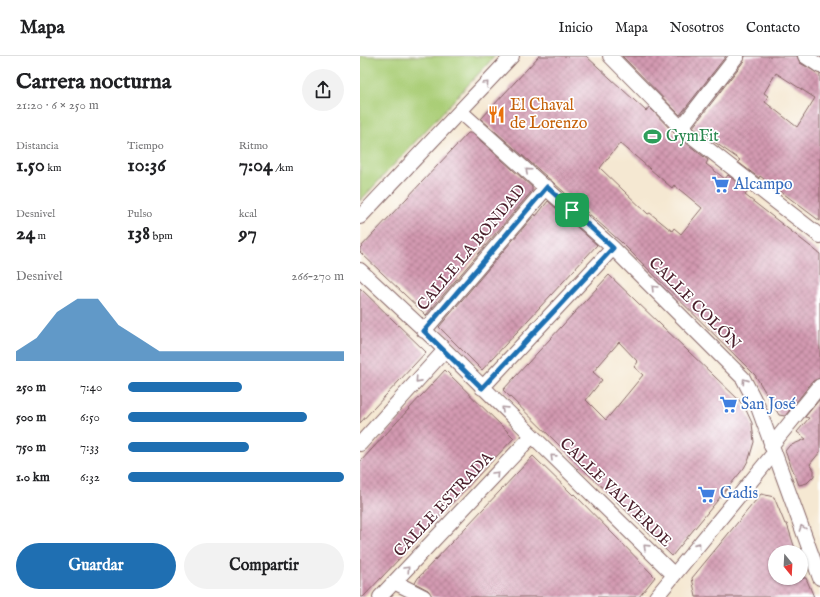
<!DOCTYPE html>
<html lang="es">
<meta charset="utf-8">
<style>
:root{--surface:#fff;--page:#f2f2f2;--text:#202124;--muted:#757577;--line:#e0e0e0;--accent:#1f6fb2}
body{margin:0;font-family:"IM FELL English",serif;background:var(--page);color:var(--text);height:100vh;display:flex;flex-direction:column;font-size:15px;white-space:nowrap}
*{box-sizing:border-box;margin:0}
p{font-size:13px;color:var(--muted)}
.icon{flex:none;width:22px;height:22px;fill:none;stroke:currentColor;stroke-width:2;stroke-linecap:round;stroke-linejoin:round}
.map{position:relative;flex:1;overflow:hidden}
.sheet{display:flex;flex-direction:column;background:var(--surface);width:360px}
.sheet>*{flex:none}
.needle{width:26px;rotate:162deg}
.fabs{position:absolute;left:408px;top:489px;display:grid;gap:8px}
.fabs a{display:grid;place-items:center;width:40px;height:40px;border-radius:50%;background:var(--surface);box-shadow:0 1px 3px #0004;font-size:20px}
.pin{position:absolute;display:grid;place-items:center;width:34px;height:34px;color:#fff;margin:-17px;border-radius:8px;box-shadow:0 2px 6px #0006}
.round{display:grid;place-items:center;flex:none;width:42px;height:42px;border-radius:21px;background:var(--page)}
.head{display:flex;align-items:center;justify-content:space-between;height:68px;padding:0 16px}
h1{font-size:22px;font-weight:800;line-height:30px}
.metrics{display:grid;grid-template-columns:repeat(3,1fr);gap:6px;height:68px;padding:4px 16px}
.metrics div{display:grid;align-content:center}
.metrics b{font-size:20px;font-weight:800}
.metrics small{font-size:11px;font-weight:400}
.metrics p{font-size:11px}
.chart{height:112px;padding:8px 16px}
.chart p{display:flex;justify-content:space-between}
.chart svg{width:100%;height:72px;margin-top:4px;fill:var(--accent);opacity:.7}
.button{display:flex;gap:8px;margin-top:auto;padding:8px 16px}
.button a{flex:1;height:46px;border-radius:24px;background:var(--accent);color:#fff;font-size:16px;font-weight:800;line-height:46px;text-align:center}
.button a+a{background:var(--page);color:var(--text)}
ul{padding:0 16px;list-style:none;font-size:13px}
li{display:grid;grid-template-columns:64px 48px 1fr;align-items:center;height:30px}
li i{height:10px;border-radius:5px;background:var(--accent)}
header{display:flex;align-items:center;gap:24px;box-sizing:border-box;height:56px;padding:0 20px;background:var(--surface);border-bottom:1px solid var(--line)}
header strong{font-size:19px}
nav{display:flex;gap:22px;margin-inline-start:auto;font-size:14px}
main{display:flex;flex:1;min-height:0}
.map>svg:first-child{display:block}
.park{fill:#aace77;stroke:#7a7651}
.building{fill:url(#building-cross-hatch);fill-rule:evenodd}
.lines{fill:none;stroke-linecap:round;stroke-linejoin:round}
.street-casing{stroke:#866565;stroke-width:16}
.street{stroke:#fff;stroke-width:14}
.oneway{stroke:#ae9aa0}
.route-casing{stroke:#fff;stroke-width:8}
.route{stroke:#1f6fb2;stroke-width:5}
.labels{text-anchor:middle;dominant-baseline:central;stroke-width:3.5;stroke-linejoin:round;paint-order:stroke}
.food-label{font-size:16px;fill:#c56008;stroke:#fff;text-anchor:start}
.leisure-label{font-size:16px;fill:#27864d;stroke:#fff;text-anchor:start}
.shop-label{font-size:16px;fill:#366cbe;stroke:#fff;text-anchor:start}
.street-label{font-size:16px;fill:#4a1f2b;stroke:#fff}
</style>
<header>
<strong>Mapa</strong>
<nav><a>Inicio</a><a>Mapa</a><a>Nosotros</a><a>Contacto</a></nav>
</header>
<main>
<section class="sheet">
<div class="head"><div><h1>Carrera nocturna</h1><p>21:20 · 6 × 250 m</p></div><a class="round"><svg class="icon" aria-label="share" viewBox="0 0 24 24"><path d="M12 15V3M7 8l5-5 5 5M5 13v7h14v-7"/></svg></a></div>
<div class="metrics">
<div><p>Distancia</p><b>1.50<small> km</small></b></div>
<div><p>Tiempo</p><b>10:36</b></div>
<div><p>Ritmo</p><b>7:04<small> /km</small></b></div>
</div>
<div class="metrics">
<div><p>Desnivel</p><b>24<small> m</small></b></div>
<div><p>Pulso</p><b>138<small> bpm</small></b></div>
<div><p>kcal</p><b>97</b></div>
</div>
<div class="chart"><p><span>Desnivel</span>266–270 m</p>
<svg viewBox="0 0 160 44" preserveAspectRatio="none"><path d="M0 44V38L10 30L20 14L30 6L40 6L50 22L60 30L70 38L80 38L90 38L100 38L110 38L120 38L130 38L140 38L150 38L160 38V44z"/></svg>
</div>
<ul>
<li><b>250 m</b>7:40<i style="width:53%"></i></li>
<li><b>500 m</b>6:50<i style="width:83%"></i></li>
<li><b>750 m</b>7:33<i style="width:56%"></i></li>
<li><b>1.0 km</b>6:32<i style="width:100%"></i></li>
</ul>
<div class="button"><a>Guardar</a><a>Compartir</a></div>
</section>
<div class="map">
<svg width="460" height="541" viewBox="0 0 460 541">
<defs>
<pattern id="building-cross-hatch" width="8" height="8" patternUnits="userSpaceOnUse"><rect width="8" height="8" fill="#d39ab1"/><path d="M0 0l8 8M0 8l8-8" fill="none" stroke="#ad7d90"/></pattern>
</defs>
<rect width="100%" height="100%" fill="#fff"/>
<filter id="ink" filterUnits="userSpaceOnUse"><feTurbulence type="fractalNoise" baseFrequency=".025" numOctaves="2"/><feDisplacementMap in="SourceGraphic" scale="8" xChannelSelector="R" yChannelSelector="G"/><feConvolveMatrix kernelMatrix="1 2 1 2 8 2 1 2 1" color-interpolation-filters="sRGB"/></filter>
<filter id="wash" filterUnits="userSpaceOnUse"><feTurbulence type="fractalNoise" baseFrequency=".012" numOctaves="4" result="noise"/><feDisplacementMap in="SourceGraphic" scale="16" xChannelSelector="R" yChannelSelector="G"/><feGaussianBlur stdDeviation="0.9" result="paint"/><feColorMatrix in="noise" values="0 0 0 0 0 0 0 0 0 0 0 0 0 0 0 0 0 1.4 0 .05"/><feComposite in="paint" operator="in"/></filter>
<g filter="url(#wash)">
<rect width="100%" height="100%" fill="#f5e8d2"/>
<path class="park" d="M0,0h135l-135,145z"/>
<g id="blocks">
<path class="building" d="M179,0h47l60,55 3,-4 27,28 32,25 -2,4 19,15 3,-4 20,16 -3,4 75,59v124l-7,3 -28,35 -6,-1 -24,-40 -134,-133 -140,-123zM260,87l52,45 2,-3 28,23 -21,26 -7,-6 -2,3 -22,-18 -2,1 -48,-46z
M262,0h104l-46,59z
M385,0h52l3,7 20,11v147l-60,-45 -1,2 -21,-16 2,-2 -47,-33 51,-66zM416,17l39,25 -18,29 -32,-25 3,-6 -4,-3z
M108,77h4l60,54v4l-106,124 -66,-63v-4z
M188,145l49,44 -115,125 -43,-43 96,-113 1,2z
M249,219l130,125 7,10 6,13 2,19 -5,17 -5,9 -72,88 -169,-166zM259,286l19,20 -4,5 9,8 -37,45 -20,-20 16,-20 -9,-8z
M0,232l66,64 -66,71z
M85,314l69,68 -151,159h-3v-135z
M460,343v53l-10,12 4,6v6l-7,7 -8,2 -14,-34 4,-5 17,-7 -9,-7 12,-14 -4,-1z
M173,400l40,39 1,-1 81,83 -16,20h-207l-4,-7 -13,-7 3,-5z
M401,438l13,3 11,27h2l9,28h-21v26h31l8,19h-118l-4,-19z"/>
</g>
</g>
<g filter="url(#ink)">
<use href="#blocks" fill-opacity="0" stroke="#866565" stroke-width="1"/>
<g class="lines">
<defs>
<path id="street" d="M250,0l71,72 139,108
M445,0l15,10
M101,56l152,136 130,130 15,29 62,171
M321,72l56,-72
M0,161l152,-161
M0,214l77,72 237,233
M64,275l123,-144
M122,332l131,-140
M0,388l84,-93
M411,390l49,-60
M34,526l30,15
M20,541l152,-161
M296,541l118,-144"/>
</defs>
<use href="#street" class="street-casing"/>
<use href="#street" class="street"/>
</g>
<defs><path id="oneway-chevron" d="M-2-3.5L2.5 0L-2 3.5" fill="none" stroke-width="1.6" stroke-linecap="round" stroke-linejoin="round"/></defs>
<g class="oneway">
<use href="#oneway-chevron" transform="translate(126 28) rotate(-47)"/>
<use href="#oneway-chevron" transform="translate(168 115) rotate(-138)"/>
<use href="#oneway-chevron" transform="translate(294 232) rotate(-135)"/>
<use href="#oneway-chevron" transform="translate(58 324) rotate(132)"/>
<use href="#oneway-chevron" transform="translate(385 325) rotate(-125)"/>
<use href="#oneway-chevron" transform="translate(144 353) rotate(-136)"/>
<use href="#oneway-chevron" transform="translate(193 401) rotate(-136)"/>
<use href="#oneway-chevron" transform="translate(136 418) rotate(-47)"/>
<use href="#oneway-chevron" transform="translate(442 472) rotate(-110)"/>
<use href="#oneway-chevron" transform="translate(338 489) rotate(-51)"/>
<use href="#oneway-chevron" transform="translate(286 491) rotate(-136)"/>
<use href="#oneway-chevron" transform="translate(47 513) rotate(-47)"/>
</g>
</g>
<g class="lines" filter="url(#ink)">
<defs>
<path id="route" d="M187,131l66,61 -131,140 -58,-57z"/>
</defs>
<use href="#route" class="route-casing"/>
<use href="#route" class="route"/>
</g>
<defs>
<symbol id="restaurant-bare" viewBox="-9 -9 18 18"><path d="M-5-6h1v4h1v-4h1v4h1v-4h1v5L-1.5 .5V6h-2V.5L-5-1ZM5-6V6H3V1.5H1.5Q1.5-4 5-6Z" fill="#e8710a" stroke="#fff" stroke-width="2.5" paint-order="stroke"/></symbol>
<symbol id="stadium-bare" viewBox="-9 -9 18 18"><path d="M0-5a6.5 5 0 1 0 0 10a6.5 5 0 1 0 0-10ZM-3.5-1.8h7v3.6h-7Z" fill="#2e9e5b" stroke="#fff" stroke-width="2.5" paint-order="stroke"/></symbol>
<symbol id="supermarket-bare" viewBox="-9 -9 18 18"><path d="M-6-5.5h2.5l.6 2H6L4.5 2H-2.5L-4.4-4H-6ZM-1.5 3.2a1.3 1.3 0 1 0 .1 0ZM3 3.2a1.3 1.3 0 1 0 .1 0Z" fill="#3f7fe0" stroke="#fff" stroke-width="2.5" paint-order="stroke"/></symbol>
</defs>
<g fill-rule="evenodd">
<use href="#restaurant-bare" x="124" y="46" width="25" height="25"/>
<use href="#stadium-bare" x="280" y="68" width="25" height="25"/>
<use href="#supermarket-bare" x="348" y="116" width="25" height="25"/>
<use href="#supermarket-bare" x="356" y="336" width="25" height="25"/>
<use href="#supermarket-bare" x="334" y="426" width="25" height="25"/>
</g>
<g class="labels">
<g class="food-label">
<text x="150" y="50">El Chaval<tspan x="150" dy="18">de Lorenzo</tspan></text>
</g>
<g class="leisure-label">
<text x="306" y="81">GymFit</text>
</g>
<g class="shop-label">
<text x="374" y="129">Alcampo</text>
<text x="381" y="349">San José</text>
<text x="360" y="438">Gadis</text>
</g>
<g class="street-label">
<text transform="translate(112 192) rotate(-50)">CALLE LA BONDAD</text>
<text transform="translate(334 248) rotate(45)">CALLE COLÓN</text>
<text transform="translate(255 437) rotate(44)">CALLE VALVERDE</text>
<text transform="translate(84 449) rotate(-47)">CALLE ESTRADA</text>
</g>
</g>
</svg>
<div class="fabs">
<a><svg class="needle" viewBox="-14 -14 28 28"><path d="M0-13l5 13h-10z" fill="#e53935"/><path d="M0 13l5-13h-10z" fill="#757577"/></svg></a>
</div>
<div class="pin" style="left:212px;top:154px;background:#1e9e55"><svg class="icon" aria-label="arrive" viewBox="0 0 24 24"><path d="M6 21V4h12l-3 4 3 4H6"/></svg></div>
</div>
</main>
